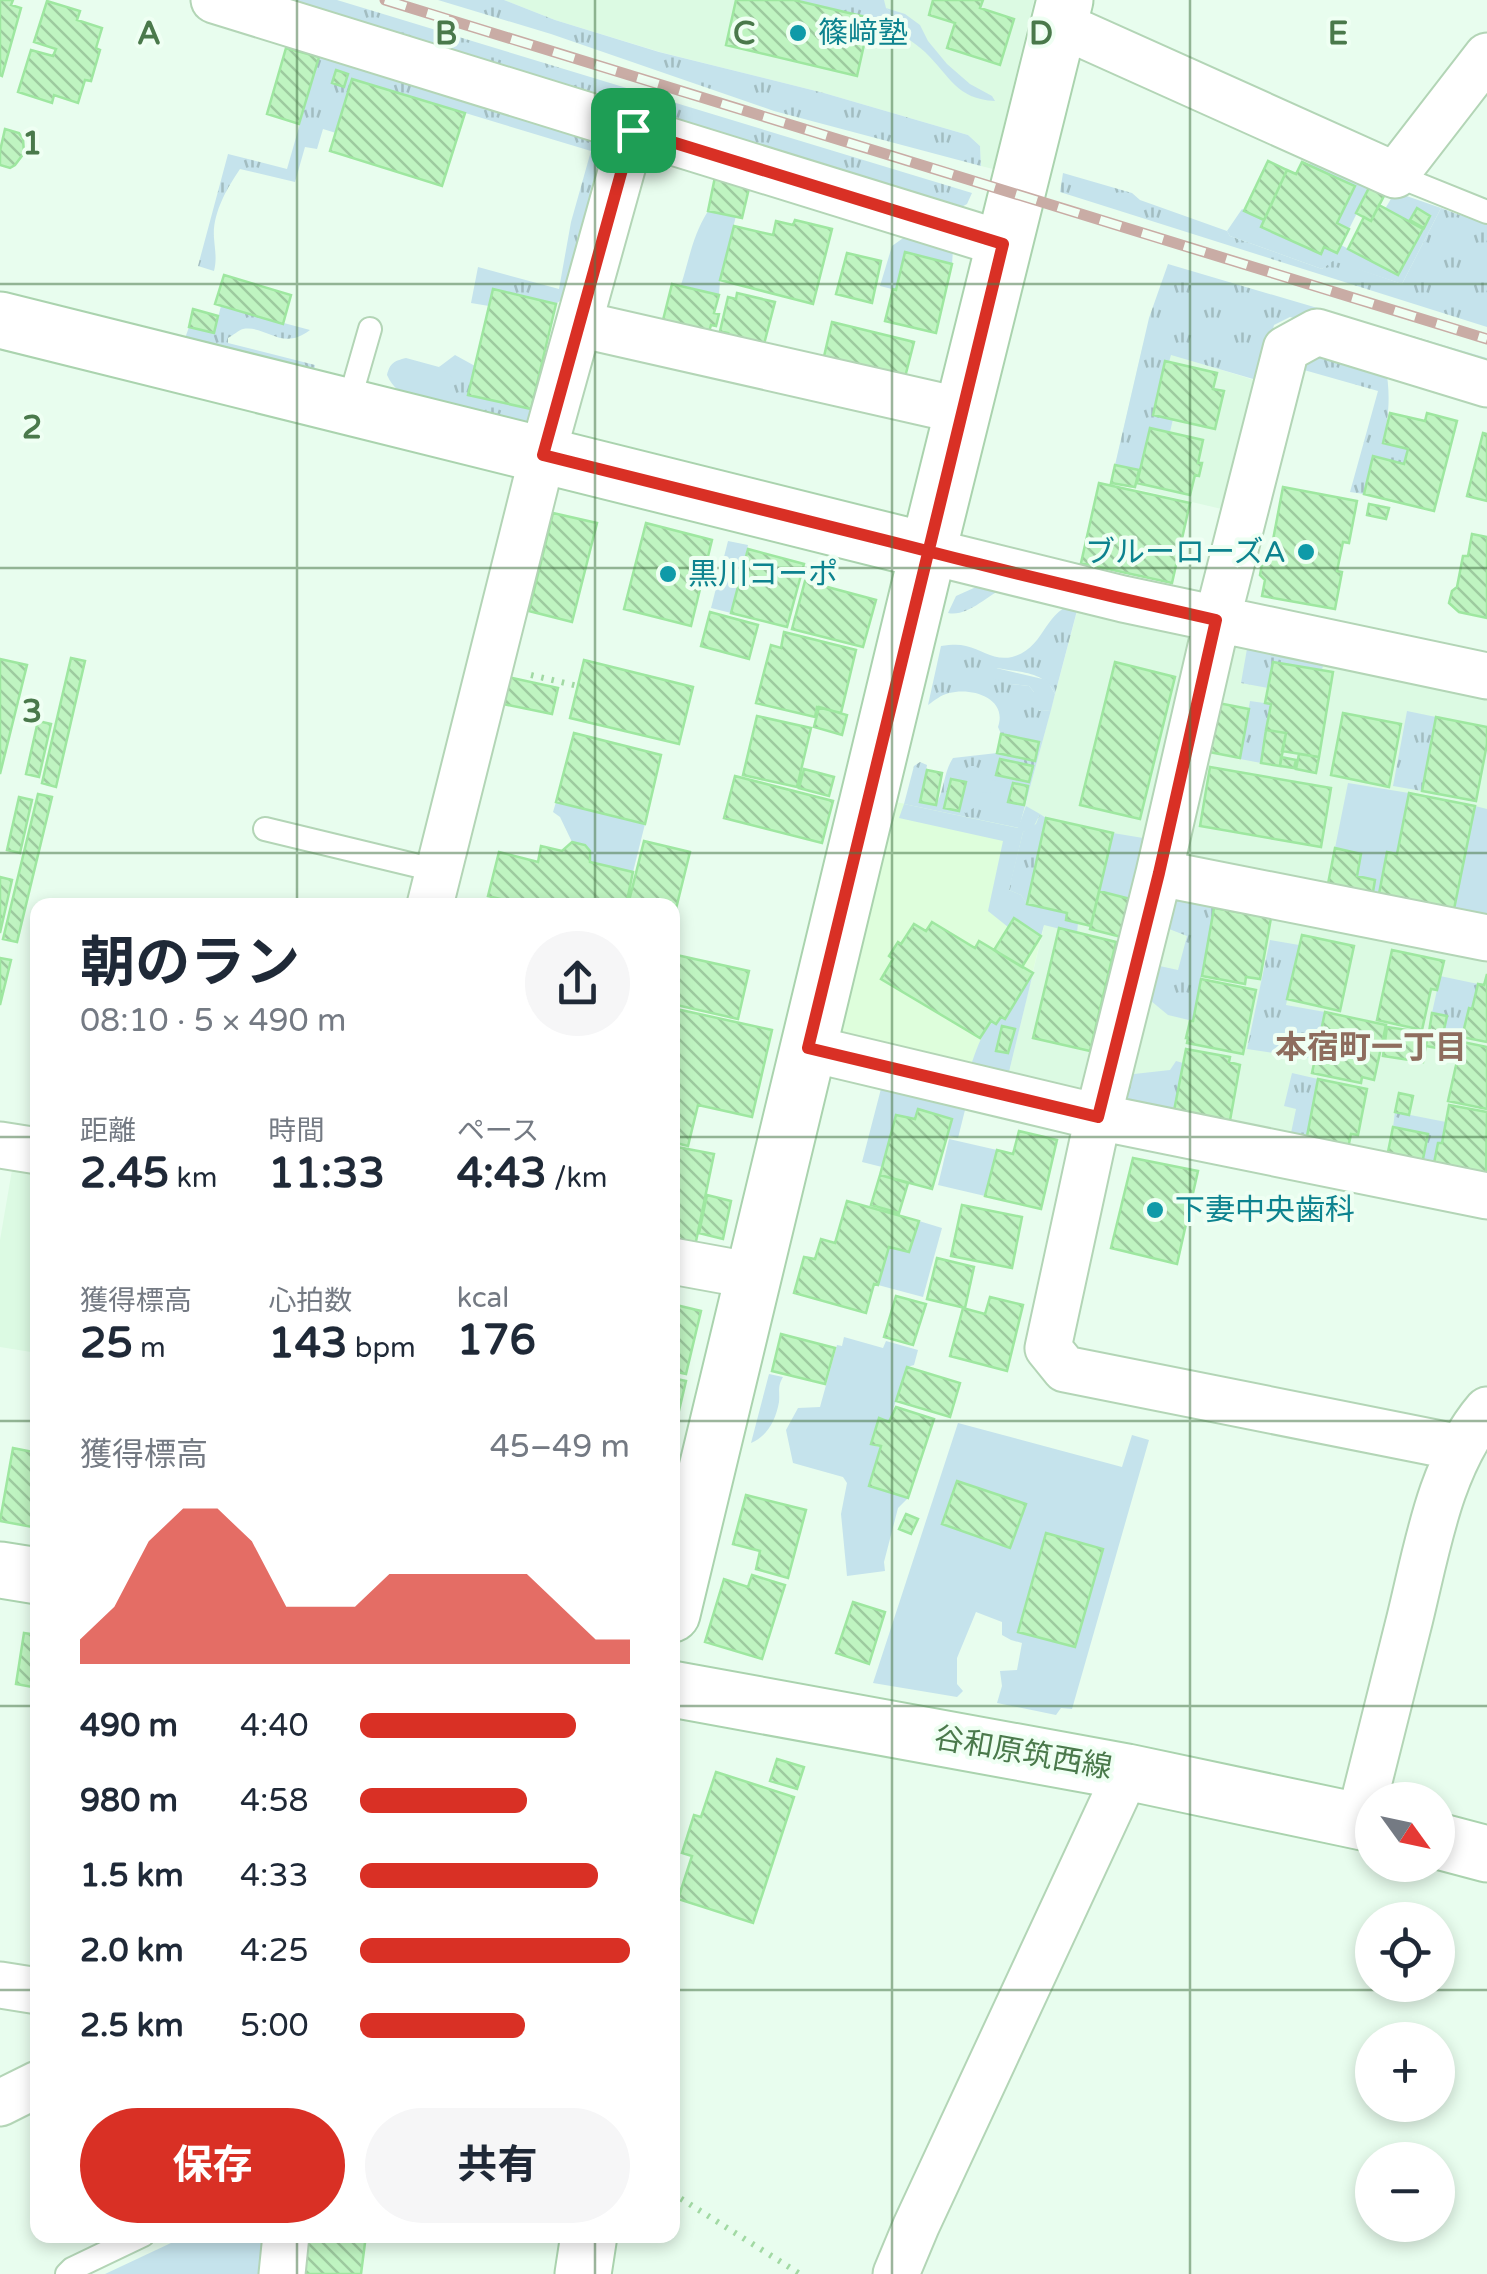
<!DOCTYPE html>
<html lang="ja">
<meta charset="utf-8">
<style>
:root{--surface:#fff;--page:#f6f6f7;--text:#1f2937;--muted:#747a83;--accent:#d93025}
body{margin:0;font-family:"Varela Round","Noto Sans JP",sans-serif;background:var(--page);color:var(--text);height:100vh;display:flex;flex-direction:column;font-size:38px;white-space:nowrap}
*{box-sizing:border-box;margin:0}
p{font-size:32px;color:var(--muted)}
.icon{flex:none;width:55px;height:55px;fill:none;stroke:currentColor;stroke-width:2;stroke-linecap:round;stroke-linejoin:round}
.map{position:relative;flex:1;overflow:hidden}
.panel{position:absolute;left:30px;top:898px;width:650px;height:1345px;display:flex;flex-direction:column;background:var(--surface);border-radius:20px;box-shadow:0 5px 15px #0003}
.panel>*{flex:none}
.needle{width:65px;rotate:123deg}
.fabs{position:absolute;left:1355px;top:1782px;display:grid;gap:20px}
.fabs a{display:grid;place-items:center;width:100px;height:100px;border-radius:50%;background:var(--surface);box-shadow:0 5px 15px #0003;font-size:50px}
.pin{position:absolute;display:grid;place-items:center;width:85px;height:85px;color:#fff;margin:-42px;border-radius:20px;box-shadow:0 5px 15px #0006}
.round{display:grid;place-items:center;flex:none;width:105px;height:105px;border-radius:52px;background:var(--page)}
.head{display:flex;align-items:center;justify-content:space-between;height:170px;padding:0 50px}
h1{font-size:55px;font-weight:700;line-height:75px}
.figures{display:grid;grid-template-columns:repeat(3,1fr);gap:15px;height:170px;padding:10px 50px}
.figures div{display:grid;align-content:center}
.figures b{font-size:42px;font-weight:700}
.figures small{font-size:28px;font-weight:400}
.figures p{font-size:28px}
.chart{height:280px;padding:20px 50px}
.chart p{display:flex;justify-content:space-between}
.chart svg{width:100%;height:180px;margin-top:10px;fill:var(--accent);opacity:.7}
.button{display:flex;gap:20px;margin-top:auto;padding:20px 50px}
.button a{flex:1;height:115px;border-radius:60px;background:var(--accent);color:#fff;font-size:40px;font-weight:700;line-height:115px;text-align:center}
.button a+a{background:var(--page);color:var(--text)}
ul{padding:0 50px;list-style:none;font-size:32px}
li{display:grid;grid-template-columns:160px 120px 1fr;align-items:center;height:75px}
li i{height:25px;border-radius:12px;background:var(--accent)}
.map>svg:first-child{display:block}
.residential{fill:#dcfae3}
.commercial{fill:#defedc}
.grass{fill:url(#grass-tufts)}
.garden{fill:#c5e3ec}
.building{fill:url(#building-back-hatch);stroke:#9ee7a0;stroke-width:2.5}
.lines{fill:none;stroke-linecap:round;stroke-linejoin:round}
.lane-casing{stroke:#b3d5b6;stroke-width:26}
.street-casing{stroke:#b3d5b6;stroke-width:49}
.secondary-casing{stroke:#aad3ae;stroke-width:59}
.path{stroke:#a1d9a3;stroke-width:6;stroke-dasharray:2.5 8;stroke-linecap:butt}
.lane{stroke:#fff;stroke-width:22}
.street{stroke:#fff;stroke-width:45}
.secondary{stroke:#fff;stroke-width:55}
.rail-casing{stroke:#c9aca5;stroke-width:11}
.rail{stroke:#effff3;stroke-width:8;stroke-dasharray:22;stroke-linecap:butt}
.route-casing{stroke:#fff;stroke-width:20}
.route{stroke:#d93025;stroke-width:12}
.grid{fill:none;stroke:#4a794b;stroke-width:2.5;stroke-opacity:0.55}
.culture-dot{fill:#0f9aa8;stroke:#effff3;stroke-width:4}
.labels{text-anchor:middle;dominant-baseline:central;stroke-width:8;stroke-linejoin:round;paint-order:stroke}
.culture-label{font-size:30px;fill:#0d838f;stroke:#effff3;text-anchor:start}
.street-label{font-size:30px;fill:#4a794b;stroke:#effff3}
.neighbourhood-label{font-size:32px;font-weight:bold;fill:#8e6d5e;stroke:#effff3}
.grid-label{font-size:32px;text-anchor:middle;font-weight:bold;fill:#4a794b;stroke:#effff3;stroke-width:8;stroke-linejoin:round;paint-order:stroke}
</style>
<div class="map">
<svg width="1487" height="2274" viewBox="0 0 1487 2274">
<defs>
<pattern id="grass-tufts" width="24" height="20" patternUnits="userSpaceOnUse" patternTransform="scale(2.5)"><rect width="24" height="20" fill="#c5e3ec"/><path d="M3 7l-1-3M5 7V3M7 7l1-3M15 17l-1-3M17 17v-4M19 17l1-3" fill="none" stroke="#a2bdc1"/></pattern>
<pattern id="building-back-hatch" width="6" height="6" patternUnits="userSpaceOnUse" patternTransform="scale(2.5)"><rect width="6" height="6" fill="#bff4c1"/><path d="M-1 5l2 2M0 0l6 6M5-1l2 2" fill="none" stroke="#9dca9f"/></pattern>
</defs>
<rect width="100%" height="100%" fill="#e8fdee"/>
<path class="residential" d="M504,0h530l-41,169 -12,-3 -1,-20 -12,-11 -144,-42 -164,-41 -105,-32z
M1143,345l133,42 -33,127 -132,-31z
M1083,589l404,87v520l-480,-116 37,-154 -37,-12 12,-85z
M12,1170l25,4v179l-37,-6v-107z"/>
<path class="commercial" d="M896,802l123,26 -16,76 41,21 -37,155 -172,-26z"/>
<path class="grass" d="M258,0h79l635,193 -5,11 -9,5z
M438,0h66l51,20 104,32 165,41 144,42 12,11 1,20 -207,-55 -223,-77z
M794,0h90l2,8 13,12 -3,6 -5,4 -13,-4 -8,-8z
M319,57l276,84 9,19 -34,133 -14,11 -63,-15 -4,17 -18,-3 7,-36 81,22 12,-67 20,-71 -238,-72 -17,54 -13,-4 -6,20 -12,-2 -10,35 -55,-13c-13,19 -28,45 -26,69 1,13 3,21 0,33l-16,-5 30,-112 59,15z
M1063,173l69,20 8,7 87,31 3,5 92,33 11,-9 69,24 39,-76c15,6 30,12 46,9v110l-427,-135z
M1168,264l319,94v18l-197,-59 -16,8 -14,56 -89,-26 -2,7h-4l-12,52 20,5 -3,13 -20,-4 -13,55 1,-13 -23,-5 34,-147z
M221,306l89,24c-28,22 -43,-5 -67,-1 -4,1 -11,7 -15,9v5l87,22 -1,7 -130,-31 5,-14 25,6z
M1329,345l56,20c6,28 4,50 -2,78l25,6 -4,15 -30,-8 -10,38 -14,-2 28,-101 -74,-21 -3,8 -6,-18z
M455,355l20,11 -7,29 63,14 -4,16 -77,-20 -11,-38z
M985,583l21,4c-20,9 -38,30 -58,26l8,-17z
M1079,603l-24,91c-9,-23 -37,-22 -59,-26l15,16 18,2 5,6 5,19 12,-1 -32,118 -115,-24 10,-38 6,-4 7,3 -6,37 15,3c8,-14 8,-34 17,-47l44,-5 38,7 4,-18 -38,-8 -3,-7c10,-29 -26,-40 -49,-34 -8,2 -14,7 -21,12l13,-59c9,-1 17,-2 25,0 17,4 28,15 46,11 35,-9 31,-49 67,-54z
M1248,643l77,14 -3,13 -49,-8 -5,26 -27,-5z
M1250,701l21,3 -10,59 -21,-4z
M1407,711l29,6 -14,74 -29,-5z
M1040,814l6,4 -19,86 -6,-9 -12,-5 1,-6 13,-52 13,-8z
M1185,893l46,9 -2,8 -15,-2 -21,113 -25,-6 -17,-14 -11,-4 15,-32 23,5 9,-34 -23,-9 -3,-18z
M1270,940l29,5 -13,60 39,7 -10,47 -68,-10z
M1440,976l38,8 -6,25h-3l-7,29 -19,-4 4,-18 -15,-3z
M1176,1061l7,2 -10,57 -42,-12 -11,-23 5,-10 45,-5z
M1292,1073l26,6 -11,57 -16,-3 5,-24 -12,-3z
M1395,1112l51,10 -4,21h-4l-5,25 -11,-4 6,-30 -35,-7z"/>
<path class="garden" d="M886,8l19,6 15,11 8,16 19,23 23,20 22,12 3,5c-39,-2 -45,-25 -70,-49 -11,-10 -21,-16 -34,-22l5,-4 3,-6z
M1313,151l58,34 -22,44 -12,-6 17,-37 -45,-21z
M1395,192l46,16 -39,76 -69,-23 -11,8 -92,-33 -3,-5 15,-22 22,11 -2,7 59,27 3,-7 13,6 4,-8 57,30 25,-46 -38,-20z
M708,211l28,5 -16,64 -1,15 -38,-10c9,-28 11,-48 27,-74z
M906,236l47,14 -1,14 -46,-11 -10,37 -16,-4 12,-40z
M406,358l33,9 15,12 -4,26c-26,-5 -51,-3 -63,-30 3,-12 7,-14 19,-17z
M728,541l20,4 -17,68 -20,-5z
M996,668l51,12 8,14 -4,16c-9,1 -15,3 -20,-6l3,-12 -5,-6 -18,-2 -19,-6 -2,-3z
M969,766h6l18,15 16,-2 4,4 -4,15 -18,-6 -13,1 -3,14 -9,6 -7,-2 6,-29 -7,-2z
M1348,783l61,10 -12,61 -10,-1 -9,46 -21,-23 4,-22 -26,-6z
M556,802l89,22 -12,48 -43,-10v-11l-5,-6 -13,-3 -12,-25 -7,-5z
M904,804l114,24 8,-22 14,8 -7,14 -10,4 -14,58 12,5 6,9 40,9 -1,7 12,3 -1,10 -33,-8 -3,11 -26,-18 -7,9 -20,-16 15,-70 -104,-23z
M1475,806l12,3v113l-34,-8z
M1113,833l36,6 -15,61 -35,-9z
M1033,973l-26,107 -40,-5c9,-20 14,-50 34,-58l4,2z
M883,1081l84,21 -9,36 -11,-3 -29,-25 -3,9 -19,-4 -14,52 -20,-5z
M949,1139l48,11 -12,46 -47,-11z
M919,1221l23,7 -19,69 -45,-12 11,-38 20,5z
M844,1337l39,11 3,-7 32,9 -4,15 -7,2 -18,55 -10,-3 -8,25 10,4 -12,38 39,12 -10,10 -14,54 1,9 -38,5 -6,-62 6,-31 -4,-6 -50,-14 -7,-33 12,-22 22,-1 17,-62 5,1z
M769,1374l14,3c-6,10 -3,15 -4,25 -3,17 -11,34 -28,41z
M958,1423l164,44 10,-32 17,5 -77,269 -11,-1 -5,7 -59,-12 5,-17 -2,-15 17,-1 5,-27 -11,-3 -9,-5v-13l-26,-10 -19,46v26l6,7 -6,6 -84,-14z
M188,2235h76l-3,39h-156z"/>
<path class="building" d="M0,0h13l-2,5 10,3 -19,68 -2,-1z
M736,0h58l76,18 -13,58 -131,-31z
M933,0h50l-3,8 34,11 -14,46 -53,-17 8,-25 -26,-8z
M47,1l33,10 -3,9 25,8 -6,20 4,2 -9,31 -6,-1 -7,23 -24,-8 -2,8 -34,-11 13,-42 22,6 3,-7 -22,-7z
M286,48l33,9 -20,67 -32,-10z
M336,70l12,4 -4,13 -12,-4z
M352,79l113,34 -23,73 -112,-35z
M5,129l14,4 4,6 1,14 -9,12 -5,3 -10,-3v-14z
M1268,161l19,9 -23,50 -20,-9z
M1302,162l53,24 -18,37 12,6 -12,24 -13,-6 -3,7 -60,-27 26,-57 9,4z
M715,177l35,7 -8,34 -34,-7z
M1371,184l15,8 -15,29 -15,-8z
M1379,205l44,24 -25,46 -50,-26 16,-32 7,4z
M1417,208l13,8 -6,12 -14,-8z
M795,220l37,9 -19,75 -93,-24 14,-54 39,9 3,-14 17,4z
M905,252l47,12 -16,69 -51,-12 8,-32 3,1z
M847,253l34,8 -9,42 -36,-9z
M224,275l67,20 -8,29 -68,-20z
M672,284l47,11 -5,18 5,1 -3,12 -5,-1 -4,14 -46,-11z
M493,289l63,15 -25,105 -63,-14z
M737,293l38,9 -12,46 -37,-10 2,-5 -8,-2 8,-34 8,2z
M193,309l25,7 -4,17 -25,-6z
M832,322l82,20 -11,43 -81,-20z
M1165,361l52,12 -4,16 11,2 -9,38 -62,-14z
M1390,413l35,8 2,-8 30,8 -23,90 -70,-17 9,-38 31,8 4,-15 -25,-6z
M1150,428l53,12 -5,23h4l-3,13 -4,-1 -5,20 -53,-12z
M1483,433l4,1v67l-20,-5z
M1115,465l24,5 -4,17 -24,-4z
M1099,483l91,20 -18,80 -91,-20z
M1283,487l74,14 -8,42 -6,-1 -6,29 5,1 -7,37 -73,-13 3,-16 -5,-5 2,-11 7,-3z
M1369,504l20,4 -3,11 -19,-4z
M553,513l44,10 -25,99 -43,-11z
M646,523l66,17 -21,86 -67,-17z
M1472,534l15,3v81l-28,-6 -10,-9 3,-12 5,-4 6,-31h5z
M748,549l56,15 -17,63 -56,-14z
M805,581l71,19 -13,47 -71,-18z
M710,612l48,13 -9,34 -48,-13z
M784,632l72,18 -15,63 -24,-6 -2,10 -59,-14 15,-58 10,3z
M71,658l14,3 -29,126 -14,-4z
M0,659l27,6 -27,109z
M584,660l109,27 -14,57 -109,-26z
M1115,662l60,15 -35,142 -60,-14z
M1273,662l60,10 -14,85 -37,-6 4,-18 -20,-3 5,-26 -6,-1z
M499,675l59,13 -6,26 -59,-12z
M1213,702l36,7 -9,49 -36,-7z
M819,707l28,8 -5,20 -28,-8z
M1343,713l58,11 -12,63 -58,-12z
M757,716l54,12 -14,59 -54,-12z
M1436,717l51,10v17l-11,57 -54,-10z
M38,721l13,3 -12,53 -13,-3z
M1266,730l20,3 -6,33 -19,-3z
M574,733l87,22 -16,69 -89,-22z
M1001,734l38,8 -4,19 -38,-8z
M1299,754l20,3 -3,16 -20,-4z
M1281,757l15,3 -2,8 -14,-2z
M1000,759l33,7 -4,16 -33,-7z
M1210,767l121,21 -10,59 -121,-21z
M804,769l30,8 -5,19 -30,-8z
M927,770l15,3 -6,32 -16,-3z
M735,776l98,25 -11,42 -98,-25z
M951,779l15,3 -7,29 -15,-3z
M1013,783l15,3 -4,19 -16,-3z
M1409,793l66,13 -22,108 -75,-15 9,-47 10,2z
M38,794l14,3 -35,145 -14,-3z
M19,797l13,3 -12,53 -13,-3z
M1046,818l67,15 -22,93 -25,-6 1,-7 -40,-9z
M644,841l46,11 -18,73v-20h-44z
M572,842l13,3 5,6v11l43,10 -7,33h-100l-38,-9 11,-44 39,10 3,-16 21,5z
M1335,848l26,6 -4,22 18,4 -3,18 -45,-9z
M0,877l12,3 -12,53z
M1099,891l35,9 -9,38 -35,-9z
M1214,908l57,10 -11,61 -14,-2 -1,7 -43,-8z
M1014,918l27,18 -19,31 -28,-17z
M932,922l43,26 4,-7 54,32 -28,46 -4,-2 -5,7 -5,-3 -11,17 -99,-59 12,-20 -4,-3 9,-14 3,2 13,-20 12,7z
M1059,928l57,14 -26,109 -57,-13z
M1302,935l52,11 -14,65 -53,-12z
M1392,950l52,11 -7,29 -6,-1 -9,41 -45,-10z
M672,954l77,17 -11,48 -66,-15z
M0,958l11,2 -11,45z
M1487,974v68l-25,-5 7,-29 3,1 6,-25 6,1z
M1201,979l55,11 -13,64 -56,-11 1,-5h-2l4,-17h3z
M672,1008l100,22 -20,87 -54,-12 -10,41 -16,-4z
M1325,1012l61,13 -12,55 -12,-3 -1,6 -49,-10z
M1432,1013l15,3 -4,18 -14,-2z
M1002,1026l13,3 -7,24 -12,-2z
M1387,1027l41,6 -5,29 -40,-6z
M1428,1033l21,4 -2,13 -21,-4z
M1453,1040l34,7v62l-39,-8 9,-40 -8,-2z
M1186,1049l44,8 -1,5 11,3 -11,61 -56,-10z
M1318,1079l49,10 -9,46 -7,-1 -4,19 -40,-17z
M1399,1093l14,3 -4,19 -14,-3z
M1449,1105l38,7 -1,66 -53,-10 5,-25h4z
M918,1109l34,10 -20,70 -52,-14 16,-60 19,4z
M1393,1127l35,7 -6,30 -35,-7z
M1019,1131l38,9 -16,69 -56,-13 12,-46 16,4z
M672,1146l42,8 -20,97 -22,-4z
M1133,1158l65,13 -21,93 -66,-16z
M880,1175l28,8 -9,30 -28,-8z
M707,1195l24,6 -8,38 -24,-6z
M847,1201l72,20 -10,31 -20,-5 -11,38 -4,-1 -8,29 -72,-20 10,-36 11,2 6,-20 14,4z
M962,1205l60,12 -10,51 -61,-12z
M937,1258l37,9 -9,41 -38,-9z
M896,1296l30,8 -13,41 -29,-8z
M990,1297l33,8 -16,66 -57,-15 13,-48 22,6z
M672,1304l29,7 -15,63 -14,-3z
M781,1334l54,14 -10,36 -53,-13z
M907,1367l53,16 -10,34 -54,-16z
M672,1378l14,3 -13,55h-1z
M896,1407l38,12 -26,79 -39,-12 12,-40 -10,-2 8,-26 10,4z
M13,1448l25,5v75l-38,-7z
M957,1481l69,23 -16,44 -68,-24z
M746,1495l60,15 -18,68 -32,-9 4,-18 -27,-7z
M906,1514l12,5 -7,15 -12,-5z
M1046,1533l57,16 -28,98 -57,-15z
M752,1575l33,10 -23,74 -57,-17 19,-63 24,8z
M853,1602l32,10 -16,52 -33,-11z
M24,1633l14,2v53l-22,-4z
M777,1759l27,8 -7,22 -27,-8z
M716,1772l78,25 -41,126 -75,-24 14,-43 -10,-3 12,-38 7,2z
M305,2235h61l-5,39h-60z"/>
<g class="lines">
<defs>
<path id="lane" d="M1395,175l92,37
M350,407l3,-19 17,-59
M265,829l174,42
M67,2274l5,-5 71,-34"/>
<path id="street" d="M214,0l789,244
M1059,24l336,151 92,-119
M579,324l383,87
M928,551l195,48 364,77
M1159,873l328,65
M430,905l117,-467 86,-309
M808,1048l290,69 389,79
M0,1145l38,6
M672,1261l82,15
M1461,1448l-396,-79 -17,-21 50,-231 61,-244 58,-253 69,-271 31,-17 170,52
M1359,1821c17,-68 34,-136 51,-203 17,-69 30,-153 77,-208
M0,1985l38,6
M0,2103l38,-19
M282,2274l4,-39
M896,2274l20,-48 211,-454"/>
<path id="secondary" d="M0,320l928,231
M0,1570l38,6
M672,1614l256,-1063 137,-551
M672,1689l455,83 245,52
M1438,1841l49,13
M583,2274l6,-39"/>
</defs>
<use href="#lane" class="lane-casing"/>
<use href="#street" class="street-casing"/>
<use href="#secondary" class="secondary-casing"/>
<path class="path" d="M531,675l47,11
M672,2193l128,81"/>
<use href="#lane" class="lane"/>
<use href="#street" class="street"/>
<use href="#secondary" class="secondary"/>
<defs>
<path id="rail" d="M385,0l1102,339"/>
</defs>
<use href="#rail" class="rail-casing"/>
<use href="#rail" class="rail"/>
</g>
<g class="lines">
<defs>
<path id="route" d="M633,130l-90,325 349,87c108,28 216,54 324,78l-57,253 -61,244 -290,-69 195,-804 -370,-114"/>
</defs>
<use href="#route" class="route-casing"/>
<use href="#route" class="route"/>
</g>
<path class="grid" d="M297,0v905M595,0v905M892,0v2274M1190,0v2274M0,284h1487M0,568h1487M0,853h1487M0,1137h38M672,1137h815M0,1421h38M672,1421h815M0,1706h38M672,1706h815M0,1990h38M672,1990h815M297,2235v39M595,2235v39"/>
<g class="culture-dot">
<circle cx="798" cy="33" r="10"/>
<circle cx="1306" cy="552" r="10"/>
<circle cx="668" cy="574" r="10"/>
<circle cx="1155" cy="1210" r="10"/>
</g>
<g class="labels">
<g class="culture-label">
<text x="818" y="33">篠﨑塾</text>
<text x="1286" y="552" text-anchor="end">ブルーローズA</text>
<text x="688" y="574">黒川コーポ</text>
<text x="1175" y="1210">下妻中央歯科</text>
</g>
<g class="street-label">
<text transform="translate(1023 1753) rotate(10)">谷和原筑西線</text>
</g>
<g class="neighbourhood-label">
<text x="1371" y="1048">本宿町一丁目</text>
</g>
</g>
<g class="grid-label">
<text x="149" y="44">A</text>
<text x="446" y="44">B</text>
<text x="744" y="44">C</text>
<text x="1041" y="44">D</text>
<text x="1338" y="44">E</text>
<text x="32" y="154">1</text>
<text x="32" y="438">2</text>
<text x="32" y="722">3</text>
</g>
</svg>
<div class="fabs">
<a><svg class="needle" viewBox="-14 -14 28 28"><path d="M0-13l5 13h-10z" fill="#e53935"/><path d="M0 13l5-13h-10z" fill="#747a83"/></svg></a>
<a><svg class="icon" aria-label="locate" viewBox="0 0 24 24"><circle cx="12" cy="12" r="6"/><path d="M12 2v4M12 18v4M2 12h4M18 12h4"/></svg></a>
<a>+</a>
<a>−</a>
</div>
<div class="pin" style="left:633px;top:130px;background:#1e9e55"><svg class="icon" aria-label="arrive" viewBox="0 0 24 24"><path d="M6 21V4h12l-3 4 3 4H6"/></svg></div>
<section class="panel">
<div class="head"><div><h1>朝のラン</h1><p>08:10 · 5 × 490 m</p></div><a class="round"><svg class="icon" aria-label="share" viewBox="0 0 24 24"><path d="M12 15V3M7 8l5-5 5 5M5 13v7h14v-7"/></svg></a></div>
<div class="figures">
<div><p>距離</p><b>2.45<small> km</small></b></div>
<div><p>時間</p><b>11:33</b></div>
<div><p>ペース</p><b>4:43<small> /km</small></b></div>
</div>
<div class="figures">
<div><p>獲得標高</p><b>25<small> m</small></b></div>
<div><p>心拍数</p><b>143<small> bpm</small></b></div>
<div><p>kcal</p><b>176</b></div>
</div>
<div class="chart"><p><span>獲得標高</span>45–49 m</p>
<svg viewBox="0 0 160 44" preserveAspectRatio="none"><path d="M0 44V38L10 30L20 14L30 6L40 6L50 14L60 30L70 30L80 30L90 22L100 22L110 22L120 22L130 22L140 30L150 38L160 38V44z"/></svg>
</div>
<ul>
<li><b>490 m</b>4:40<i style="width:80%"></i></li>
<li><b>980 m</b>4:58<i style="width:62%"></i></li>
<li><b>1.5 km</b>4:33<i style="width:88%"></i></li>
<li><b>2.0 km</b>4:25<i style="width:100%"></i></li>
<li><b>2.5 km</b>5:00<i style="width:61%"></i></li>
</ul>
<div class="button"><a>保存</a><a>共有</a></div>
</section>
</div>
